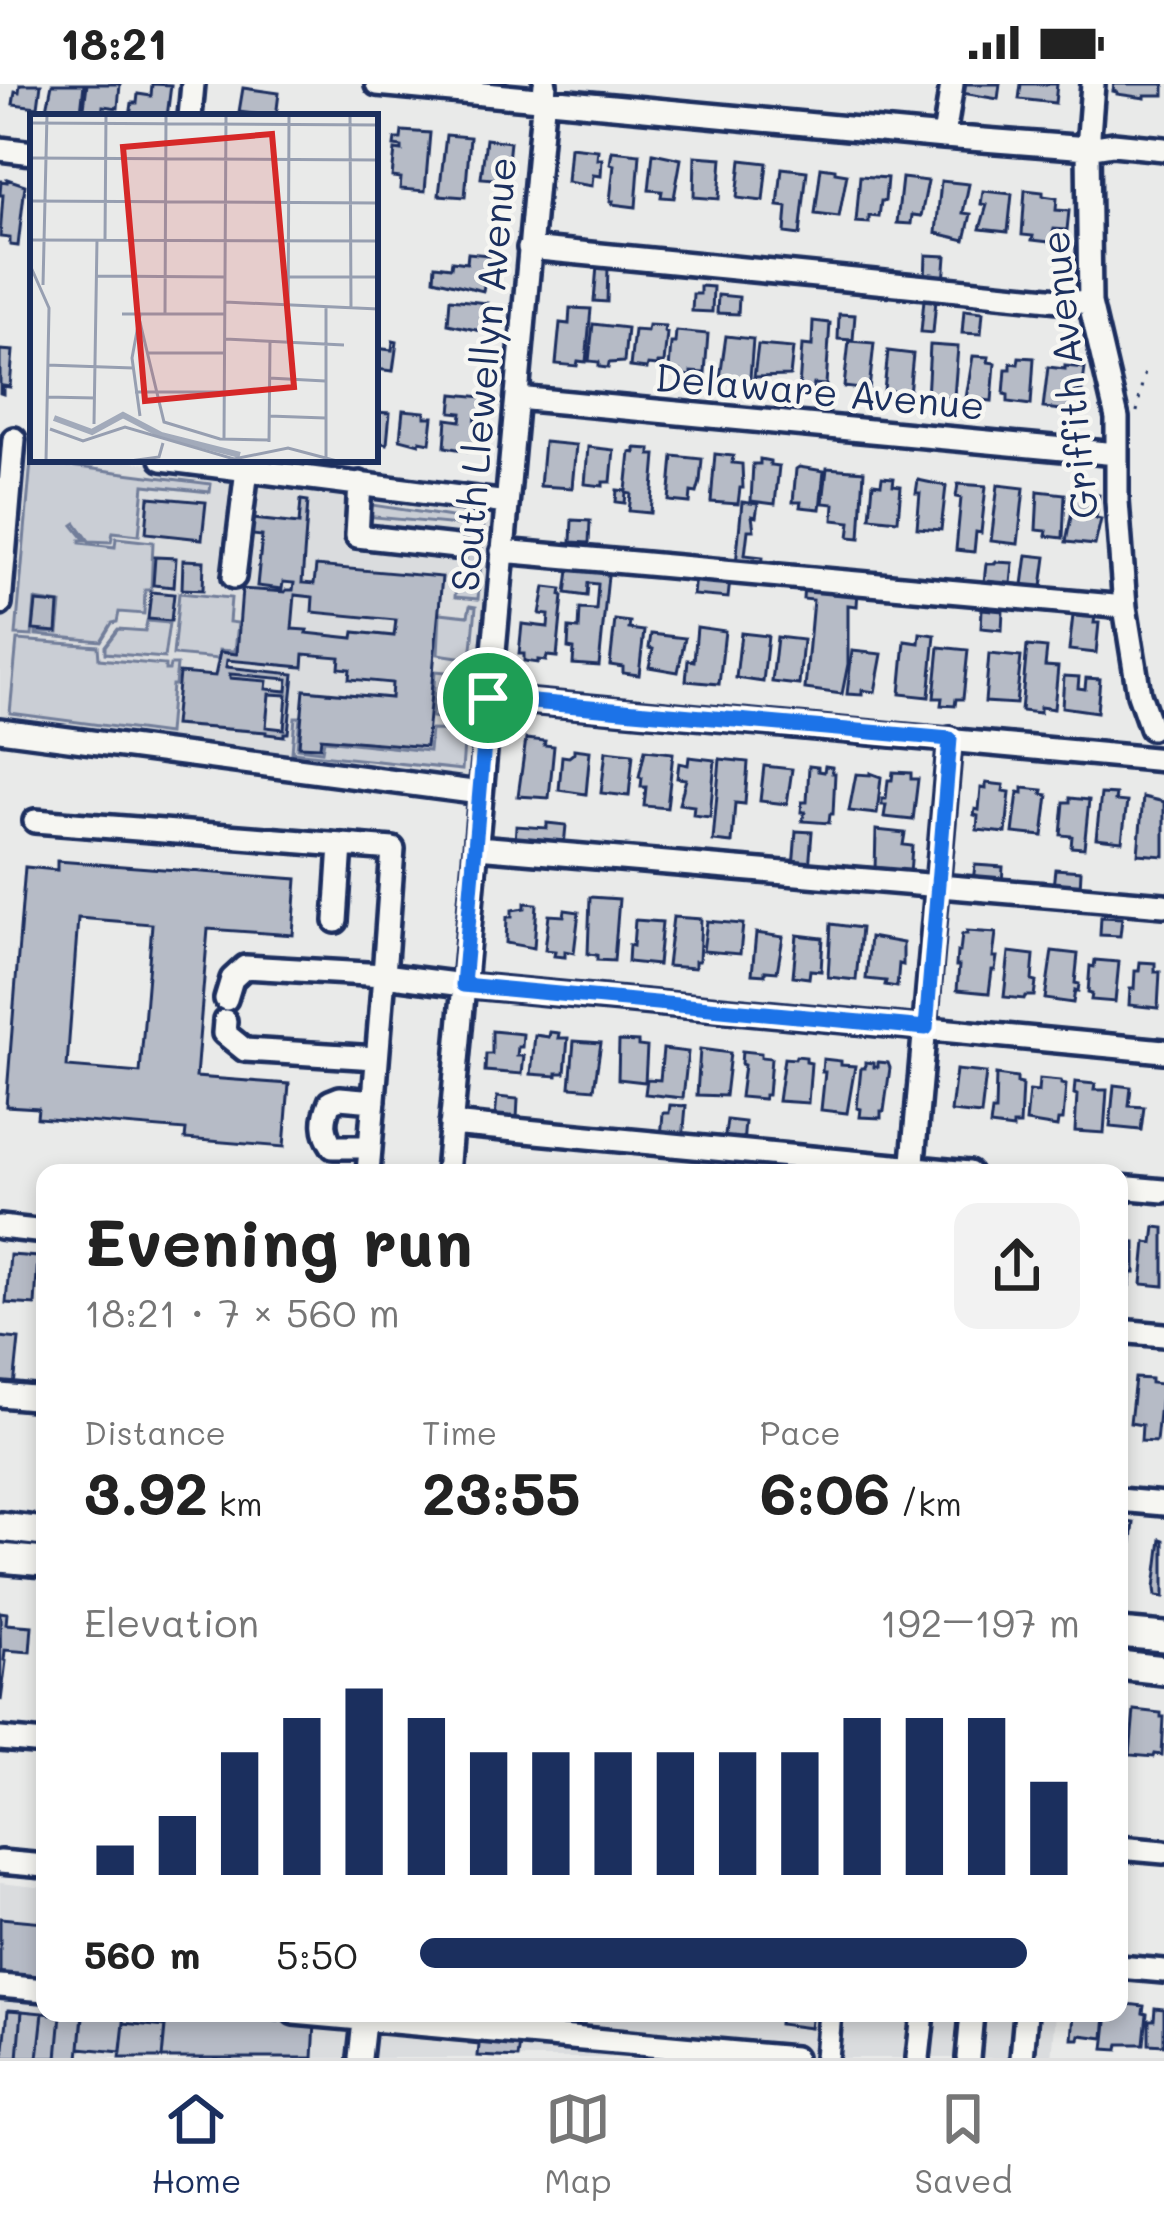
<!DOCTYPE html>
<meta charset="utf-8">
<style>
:root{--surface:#fff;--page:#f2f2f2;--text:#222;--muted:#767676;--line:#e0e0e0;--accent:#1b2f5e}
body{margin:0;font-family:Mali,sans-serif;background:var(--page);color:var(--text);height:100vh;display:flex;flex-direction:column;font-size:45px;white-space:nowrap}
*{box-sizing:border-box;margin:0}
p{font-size:39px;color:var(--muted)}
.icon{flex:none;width:66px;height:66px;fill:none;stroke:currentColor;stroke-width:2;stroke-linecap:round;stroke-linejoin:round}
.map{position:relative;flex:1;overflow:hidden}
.sheet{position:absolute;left:36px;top:1080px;width:1092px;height:858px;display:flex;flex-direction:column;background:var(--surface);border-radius:24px;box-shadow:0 6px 18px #0003}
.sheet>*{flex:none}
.pin{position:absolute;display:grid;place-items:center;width:102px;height:102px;color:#fff;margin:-51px;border:6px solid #fff;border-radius:50%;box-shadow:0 3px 12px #0007}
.round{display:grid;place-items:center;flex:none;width:126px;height:126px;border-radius:24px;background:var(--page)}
.head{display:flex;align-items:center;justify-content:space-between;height:204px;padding:0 48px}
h1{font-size:66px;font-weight:700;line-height:90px}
.stats{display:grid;grid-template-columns:repeat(3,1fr);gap:18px;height:204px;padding:12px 48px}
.stats div{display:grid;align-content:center}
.stats b{font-size:60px;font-weight:700}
.stats small{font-size:33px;font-weight:400}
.stats p{font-size:33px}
.chart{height:336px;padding:24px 48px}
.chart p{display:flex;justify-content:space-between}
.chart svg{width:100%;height:216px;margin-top:12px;stroke:var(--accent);stroke-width:6}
ul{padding:0 48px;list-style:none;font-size:39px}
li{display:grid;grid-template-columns:192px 144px 1fr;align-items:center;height:90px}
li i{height:30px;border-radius:15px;background:var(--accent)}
.status{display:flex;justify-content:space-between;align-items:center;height:84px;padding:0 60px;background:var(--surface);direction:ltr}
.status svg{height:33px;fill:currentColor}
.dock{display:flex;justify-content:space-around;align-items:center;height:168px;border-top:3px solid var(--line);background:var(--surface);font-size:33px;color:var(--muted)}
.dock a{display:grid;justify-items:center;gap:6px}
.dock .selected{color:var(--accent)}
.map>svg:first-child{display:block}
.built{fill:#dadcde}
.green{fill:#caced5;stroke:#727e9a;stroke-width:3}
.building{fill:#b6bbc6;stroke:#1b2f5e;stroke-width:3;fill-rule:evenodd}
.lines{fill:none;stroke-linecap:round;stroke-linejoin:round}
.minor-casing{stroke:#1b2f5e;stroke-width:30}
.major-casing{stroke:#1b2f5e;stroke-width:36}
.path{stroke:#1b2f5e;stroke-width:3;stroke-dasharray:3 9;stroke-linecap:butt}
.minor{stroke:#f6f6f2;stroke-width:21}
.major{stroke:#f6f6f2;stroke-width:27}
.route-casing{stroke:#fff;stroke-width:24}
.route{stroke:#1a73e8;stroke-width:15}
.labels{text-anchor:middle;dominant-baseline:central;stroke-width:9;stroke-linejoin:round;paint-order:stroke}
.street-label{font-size:39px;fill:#1b2f5e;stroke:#f6f6f2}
.inset-river{fill:none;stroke:#a2aaba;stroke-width:6}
.inset-road{fill:none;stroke:#979fb1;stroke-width:3}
.view{fill:#d62828;fill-opacity:0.15;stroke:#d62828;stroke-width:6}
.inset-edge{fill:none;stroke:#1b2f5e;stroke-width:6}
</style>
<div class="status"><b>18:21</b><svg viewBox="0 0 49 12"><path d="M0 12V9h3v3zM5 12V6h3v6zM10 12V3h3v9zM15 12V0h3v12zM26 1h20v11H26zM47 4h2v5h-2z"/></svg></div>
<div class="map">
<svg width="1164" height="1974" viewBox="0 0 1164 1974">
<rect width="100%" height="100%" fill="#e9eae9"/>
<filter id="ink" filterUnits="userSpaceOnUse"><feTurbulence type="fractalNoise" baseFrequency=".00833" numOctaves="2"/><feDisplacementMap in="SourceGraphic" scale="24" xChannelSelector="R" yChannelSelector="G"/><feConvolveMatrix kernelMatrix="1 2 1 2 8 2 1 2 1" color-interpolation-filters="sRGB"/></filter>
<g filter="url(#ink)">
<path class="built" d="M17,362l16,3v10h78l380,51 -19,271 -472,-59v-83z
M0,1799l45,5v125h1011l-4,45h-1052z"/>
<path class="green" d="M31,377l180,23 -1,8 -66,-7 -5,50 -26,-3 -2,10 -22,-1 -13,-18 -3,2 12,15h-5v3l35,4 1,-9 37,4 -2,48h-6l-1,24 -25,-2 -2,10 -5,1 -11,18 -65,-6v-3l22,1 3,-29 -26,-4 -3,36 -16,-1z
M366,420l118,18 -6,77 -23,-2 2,-24h8l4,-47 -105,-10z
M179,509l52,5 -2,24 9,1 -3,28 -16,-1 -1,9 -45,-4z
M470,522l6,1 -5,52 -33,-5 2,-41 28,3z
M147,537l22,2 -5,35 -59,-5v-7l13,-17 27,2z
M17,556l81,6 1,13 66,6v5h4l1,-5h7l-2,20h-3l-4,49 -158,-21z
M435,587l35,3 -4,49 -34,-6z
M295,633h5l-3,31 25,3 2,-11 105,11 2,-21 34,1 -3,39 -170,-18z"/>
<path class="building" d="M20,0h21l-3,23 -25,-3 2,-13 4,1z
M52,0h32l-3,28 -20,2 1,-4 -15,-1z
M87,0h33l-2,24 -15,-2 -1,11 -19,-2z
M152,0l19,1 -4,32h-37l2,-14h5l1,-9 13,2z
M962,0h38l-2,15 -36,-6z
M1021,0h36l-2,19 -36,-4z
M1114,0h50v11h-19v3l-28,-4v-2l-4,-1z
M243,4l36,5 -3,24 -37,-5z
M402,47l28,2 -5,58 -25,-2 1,-11 -9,-1 3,-27 7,1v-4l-8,-1 1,-7h6z
M446,51l24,2 -5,60 -26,-2z
M486,55l24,3 -4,38 -25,-2z
M570,63l28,3 -1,9h5l-1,17 -8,-1 -1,11 -25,-4z
M612,67l28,3 -4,53 -24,-3 1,-3h-3l4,-36 -4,-1z
M653,69l28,6 -7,39 -13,-1 1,-6 -13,-1z
M695,72l27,2 -3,41 -25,-2z
M741,76l26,3 -4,38 -26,-3z
M821,83l14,2v3l12,2 -8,43 -24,-3z
M782,84l25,3 -7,64 -15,-2 2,-26 -9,-1z
M860,92l27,2 -2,23h-4l-2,16 -10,-1v7l-13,-1z
M902,94l26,3 -7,35 -9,-1 -1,9 -14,-1z
M7,95l18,6 -7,61 -8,-1v-7l-10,-1 3,-42h-3l1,-14 6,1z
M941,97l28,3 -6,29 8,1 -6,26 -29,-7z
M1025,106l18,2v4l14,2 -1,12 13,1 -2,19 -13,-1 -4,13 -18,-2 1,-4 -11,-1z
M983,107l29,3 -4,38 -28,-3 7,-24 -6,-1z
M468,169l21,2 -6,36 -49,-12 1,-14 16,2 1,-6 15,2z
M926,171l20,1 -2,27 -19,-2z
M597,182l11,1 -1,35 -13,-1z
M700,202l13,1 -1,25 -20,-1 1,-17h7z
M718,211l21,2 -1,17 -21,-1z
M450,215l37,4 -6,28 -33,-7z
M924,215l12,1 -3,33 -12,-1z
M570,224l21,1 -5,53 -8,-1 -1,5 -21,-2 4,-41 9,1z
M964,226l19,2 -2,22 -19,-1z
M839,230l16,1 -2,25 -15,-1z
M813,237l17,2 -4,62 -12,-1 -1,6 -14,-1 3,-44 10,1z
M593,240l34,4 -3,34 -15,1 -1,5 -9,-1v-5l-10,-1z
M648,241l17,1 -1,6 3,1 -3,30h-6v3l-10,-1 -1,4 -17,-2 4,-37 13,1z
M676,247l32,3 -3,39 -14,-1v4l-11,-1v-4l-11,-1 2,-27h4z
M726,252l27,3 -3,39h-30z
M393,257l4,1 -4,29 -18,-2v-21l17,2z
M849,257l25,2 -5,47 -25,-3z
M758,261l35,3 -3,28 -36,1z
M930,261l28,2 -4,50 -27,1z
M0,266l13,1 -3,36 -7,-1v8l-3,-1z
M888,267l25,3 -4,40 -5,-1 -1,5 -13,-1 1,-6h-7z
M973,272l16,1 -1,5 7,1 -3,38 -10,-1 -1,5 -8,-1 1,-5 -8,-1z
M1019,273l15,1 -3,47 -23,-3v-7l-4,-1 2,-25h5v-6l7,1z
M1065,282l20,2 -3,23 -9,-1 -2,21 -28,-3 5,-41 17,2z
M453,310l31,3 -2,18h-6l-1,8 6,1 -2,23 -9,-1 -1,5 -24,-4 2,-28 14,2 1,-8 -11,-1z
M403,326l22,2v5h8l-3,26 -10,-2 -1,3 -19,-5z
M375,328l15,1 -3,31 -12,-2z
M544,358l32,3 -4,43 -32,-2z
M588,363l26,3 -3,32h-8v4l-18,-2z
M635,364l15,1v6h6l-5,58 -22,-2 2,-17 -5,-1 -1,10 -9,-1 1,-12 9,1 4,-39 5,1z
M715,370l18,2 -1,7 10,1 1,24h-3l-2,16 -27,-2z
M673,372l29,3 -2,23 -3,11 -6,-1 -1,11 -21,-2z
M760,375l10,2v4l9,1 -4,38 -24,-3 2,-37h7z
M799,383l25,4 -4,38 -20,-2 1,-5h-8l3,-33z
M827,384l37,3 -4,67 -11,-1 2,-15 -18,-2 1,-16 -11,-1z
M882,393l12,1 -1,7 8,1 -3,34 -28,-3 3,-34 8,1z
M918,396l28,6 -5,44 -24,-2 3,-35h-4z
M958,400l28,2 -5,47 -5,-1 -2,20 -18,-2 5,-52 -5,-1z
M998,401l26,3 -6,56 -27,-3z
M1038,407l27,3 -2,44 -17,-2 1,-5 -11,-1z
M1078,409l21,2 -3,23 5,1 -6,26 -29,-3 8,-41h-4l1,-7z
M149,413l57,5 -4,37 -56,-6z
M301,416l7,1 -6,82 12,1 2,-18 126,11 -16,170 -105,-9 -1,9 -21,-1 5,-56 87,8 1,-15 -43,-4 1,-10 -11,-1 1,-11 -36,-3 -1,13 -76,-7 -1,7 68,7 -6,59h-4v3l-18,-2v-2l-92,-7 5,-52 36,3 5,-24 17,2 5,-65 43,3 1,-2h7l1,-7 -11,-1 -1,7 -25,-3 5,-50 -10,-1 1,-16 46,5zM295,511l18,2 -1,15 84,8 -2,16 -40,-4 -1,6 -47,-5 1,-3 -15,-1zM230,590l58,5 -1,12 -21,-2 1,-8 -37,-3zM269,610l18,1 -3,34 -18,-2z
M742,418l16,2 -2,13 -4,-1 2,14h-6l-3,25 18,2 -1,9 -26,-2z
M572,436l18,1 -1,22 -18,-1z
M1027,471l19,2 -4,30 -19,-2z
M155,473l21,1 -2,29 -21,-2z
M183,476l21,1 -1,29 -21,-1z
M996,478l17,1 -2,21 -27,-2 2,-18h9z
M570,479l39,3 -10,100 -26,-2 1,-15 -6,-1 1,-20 10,1 1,-20 16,1 2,-26 -10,-1 -1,13 -21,-3z
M695,492l35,4 -2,18 -35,-3z
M804,500l54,5 -1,17 -9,-1v59l-6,30 -37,-5 8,-89 -10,-1z
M545,503l17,2 -1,6 2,1 -6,61 -10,-1 -1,5 -8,-1v3l-14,-2v-7h-5l3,-30 26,3 1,-12 -9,-1z
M151,508l23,2 -3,27 -23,-2z
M36,518l23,2 -2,28 -24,-2z
M1074,523l22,2 -2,14h5l-3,30 -27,-3z
M982,525l21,2 -1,19 -21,-2z
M615,536l15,2 -1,7 15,2 -5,44 -16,-2v-6l-13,-2z
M697,543l28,4 -6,53 -33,-3 2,-21 6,1z
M741,549l27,3 -5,46 -27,-4z
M920,549l15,2 -6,62 -29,-3 5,-53 14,2z
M651,550l34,4 -7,34 -29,-5 4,-18 -4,-1z
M777,553l26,3 -4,45 -27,-3z
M1027,562l20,2 -2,18 13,1 -4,42 -14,-2v6l-19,-2z
M939,563l29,3 -5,49h-7l-1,7 -14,-1 1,-7h-8z
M852,567l30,3 -7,38 -13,-2v5l-15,-1z
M989,570l32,3 -5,47 -31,-2z
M1064,592l15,1 -1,11 7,1 1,-11 14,1 -3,33 -35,-5z
M526,655l19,2 -1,4 10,1 -5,52 -31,-2z
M574,665l16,2 -4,43 -27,-4 3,-34 7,1 5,-4z
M645,666l28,3 -6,55 -23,-2 2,-19h-5l1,-9 -3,-1z
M606,667l27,3 -4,42 -28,-3z
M689,673l26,3 -5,57 -17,-2 1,-9 -15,-2 7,-25 -9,-1 2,-15 9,2z
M720,675l28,3 -3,42 -10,-1 -3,40 -19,-2z
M764,682l28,3 -5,35 -27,-3z
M809,682l9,1v4l6,1 1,-6 7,1v6h3l-2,41h-3l-1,9 -27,-2 3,-9h-4l1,-10h5z
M893,688l18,1v6h7l-5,41 -29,-3 2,-12h-4v-6h4l2,-19h4z
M870,689l11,4 -4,37 -28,-3 7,-37 14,1z
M986,699l18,2 -1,6 7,1 -4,41 -29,-3 1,-14 -4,-1 1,-6 4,1 2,-22 5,1z
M1023,704l20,2 -1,4 6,1 -5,41 -30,-3 5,-41 5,1z
M1101,710l15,1 -1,6 12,1 -5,39 -26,-3z
M1143,713l21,5v54l-26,-2z
M1070,714l19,2 -5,48 -13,-1 1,-11 -11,-1 3,-33h6z
M547,739l19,2 -2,21 -49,-3 1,-17 31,2z
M876,746l29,3 -2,12 9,1 -2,28 -35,-3z
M796,747l16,1 -3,37 -16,-1z
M57,777l240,18 -4,56 -85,-6 -12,148 93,7 -5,63 -99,-8 1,-9 -149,-12 1,-10 -32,-2 19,-239 32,3zM78,834l74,6 -12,149 -73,-6z
M975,781l28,2 -1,17 -29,-3z
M1055,785l26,2 -1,18 -27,-2z
M590,813l29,2 -5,62 -17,-1v-5l-9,-1z
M525,819l12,1 -3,44 -28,-5 1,-26h5v-7l13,-2z
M565,826l14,2 -5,41 -9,-2v6l-11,-1 1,-5 -10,-1 4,-35 15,1z
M673,833l28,2 -2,42h-4v7l-28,-2z
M1101,833l21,1 -2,18 -20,-1z
M635,836l27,2 -4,43 -30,-3 1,-17 4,1z
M707,837l36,3 -3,30 -37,-3z
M831,840l30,4 -5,52 -28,-3z
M967,847l29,2 -3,24h4l-2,13h-3l-3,23 -32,-3 2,-24h-3l1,-14h3l2,-18h5z
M756,849l27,4 -6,35 -12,-1v4l-13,-1z
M797,851l26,3 -2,33 -11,-1 -1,8 -16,-2z
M870,853l33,6v22l-4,-1 -2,23 -12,-2 1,-4 -20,-2z
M1052,867l26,3 -3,29 4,1 -1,7 -3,-1 -2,13 -28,-4z
M1009,868l25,3 -2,26 4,1 -2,14h-9l-1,3 -20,-2z
M1095,876l24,2 -4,40 -24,-2 1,-6 -4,-1 2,-27 4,1z
M1140,878l15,1v9h5l-2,36 -29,-3 1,-16h4l1,-18h4z
M492,947l31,3 -1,13h-4l-1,9h7l-2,18 -37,-3 1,-17h6z
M550,948l9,1 -1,5h10l-3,35h-8v3l-26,-2 4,-39 14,2z
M574,957l27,2 -7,46 -24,-2z
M619,957l19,1v4l9,1 -2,35 -27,-3z
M663,965l25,3 -5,46 -38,-4 2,-15 13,1z
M700,965l30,4 -5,43 -28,-1z
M742,967l19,2v4l10,1 -3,37h-4v4l-24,-2 4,-32 -3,-1z
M796,972l10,1v5l5,1 -3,40 -30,-2 6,-43 11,1z
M823,975l18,2v4l14,1 -8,47 -26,-3 4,-38h-3z
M865,978l9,1v4h4v-5l10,1 2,5 -6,43h-3v7l-21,-1 1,-8 -4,-1 4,-40h4z
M956,986l30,3 -5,42 -30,-3z
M996,991l21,3v5l5,1 -2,41h-7v4l-23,-3 2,-15h3z
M1039,995l22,2v3l5,1 -3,35h-5l-1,7 -31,-5 3,-31 9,1z
M1075,998l20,2 -1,6h13l-3,43 -29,-2 2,-36 -3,-1z
M1114,1001l17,2 -2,19 15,1 -3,23 -31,-3z
M497,1013l21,2 -1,20 -22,-1z
M670,1021l16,1 -3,34 -22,-2 2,-25h6z
M727,1036l18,2 -2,23 -19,-2z
M1155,1143l9,1v58l-22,-2 4,-42 7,1z
M1119,1157l16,1v31h-4l-1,12 -11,-1z
M10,1171l28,2 -3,48 -29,-2z
M0,1253l19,2 -5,48 -14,-1z
M1135,1294l16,1v4l11,1 -6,58 -15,-1 1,-16 -12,-2z
M1119,1437l15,2 -5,43 -10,-1z
M1161,1455l3,1v57l-8,-1 -1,-8z
M0,1528l7,1 -1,11 26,2 -2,26 -25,-2 -1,10 2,1 -5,40z
M1134,1626l27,3v4h3l-2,38 -7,-1 -1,3 -24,-2z
M0,1834l45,4v58l-45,-4z
M1119,1919l25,3 -1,7 4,1 -3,30h-25l-1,6 -14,-1 4,-36h11z
M1155,1924l9,1v36l-15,-1v-24h5z
M8,1926l14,1 -4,47h-15z
M22,1927l21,2 -5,45h-20z
M43,1929l18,2 -4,43h-19z
M83,1929h42l-4,39 -41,-4z
M166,1929h33l79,8 1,-5 36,7 -2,35h-151z
M780,1929h32l-2,15 -31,-4z
M1074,1929h32l-2,25 -24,-3 -1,4h-7z
M61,1931l22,2 -4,41h-22z
M124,1939l41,4 -3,31h-42z
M470,1949l15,1 -1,9h4v-9l33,3 -3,21 -40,-2 1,-11 -10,-1z"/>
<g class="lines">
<defs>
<path id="minor" d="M377,0l567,53 144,11 25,-4 51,5
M1093,0l-5,64 2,155 27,115v83l8,106 14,87 12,34
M190,33l3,-33
M944,53l8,-53
M0,65l33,4
M529,164l561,55
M517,314l600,56
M162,375l345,44
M360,399l-3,53 99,11
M502,467l623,56
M234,493l13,-108
M0,520l14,-165
M488,614l676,62
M0,646l480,63
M35,737l358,28 -9,126 -139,-8 -13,12 -6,20
M477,763l687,58
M336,837l5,-76
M225,937l-1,12 21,17 132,8
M451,1040l518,49
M370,1063h-37c-11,-16 -10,-28 -3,-45l10,-4 34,3
M368,1089l16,-198 79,10 701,66
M447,1089l98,-1089
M912,1089l38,-434
M1119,1103l45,4
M0,1143l45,5
M1119,1247l45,4
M0,1311l45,4
M1119,1416l45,4
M0,1655l45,4
M1119,1764l45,4
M0,1778l45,4
M1119,1883l45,4
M0,1902l45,4
M294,1929l500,45
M360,1974l5,-45
M826,1974l4,-45
M918,1974l5,-45
M968,1974l4,-45
M1022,1974l4,-45"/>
<path id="major" d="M0,1443l45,5
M0,1474l45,4
M1119,1549l45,4
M1119,1581l45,5"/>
</defs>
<use href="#minor" class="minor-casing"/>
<use href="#major" class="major-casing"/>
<path class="path" d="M1137,328l6,-34 5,-12"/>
<use href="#minor" class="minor"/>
<use href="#major" class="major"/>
</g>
</g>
<g class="lines" filter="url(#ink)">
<defs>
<path id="route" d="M488,614l462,41 -24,289 -463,-43z"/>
</defs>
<use href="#route" class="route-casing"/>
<use href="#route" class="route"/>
</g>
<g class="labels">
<g class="street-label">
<text transform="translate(482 290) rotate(-85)">South Llewellyn Avenue</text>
<text transform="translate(1068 291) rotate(-96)">Griffith Avenue</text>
<text transform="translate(820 306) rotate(5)">Delaware Avenue</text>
</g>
</g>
<g transform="translate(30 30)">
<rect width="348" height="348" fill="#e9eae9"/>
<path class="inset-river" d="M24,304l38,14 31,-17 38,20 79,20"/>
<path class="inset-road" d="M320,1l1,192M0,9l348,2M0,44l348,2M0,87l348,2M0,126l348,1M75,126l1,-125M0,151l19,43 -3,153M66,162l129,1M259,163h89M13,171l4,-170M195,188l153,7M92,200h103M135,200l1,-199M109,204l25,104 56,17 49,1M195,225l119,6M258,228l1,-227M117,239h77M17,251l86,3M239,264l56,3M105,278h114M16,283l49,1M110,302l-8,-58 8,-43M239,302l56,2M64,310l3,-184M20,315l33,12 42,-14 109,32 54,-11 49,13M194,325l2,-324M239,328l1,-101M296,345v-153M100,347l29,-4 4,-14"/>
<path class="view" d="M242,20l22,253 -149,14 -22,-254z"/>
<rect width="348" height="348" class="inset-edge"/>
</g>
</svg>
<div class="pin" style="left:488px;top:614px;background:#1e9e55"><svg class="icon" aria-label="arrive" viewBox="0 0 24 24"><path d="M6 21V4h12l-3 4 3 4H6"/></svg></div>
<section class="sheet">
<div class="head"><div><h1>Evening run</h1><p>18:21 · 7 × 560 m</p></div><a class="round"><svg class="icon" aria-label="share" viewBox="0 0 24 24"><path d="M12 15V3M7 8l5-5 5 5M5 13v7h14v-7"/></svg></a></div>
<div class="stats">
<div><p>Distance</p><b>3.92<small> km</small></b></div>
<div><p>Time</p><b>23:55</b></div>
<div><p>Pace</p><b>6:06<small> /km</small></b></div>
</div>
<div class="chart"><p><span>Elevation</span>192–197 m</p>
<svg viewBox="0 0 160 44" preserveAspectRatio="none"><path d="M5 44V38M15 44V32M25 44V19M35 44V12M45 44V6M55 44V12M65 44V19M75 44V19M85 44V19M95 44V19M105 44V19M115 44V19M125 44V12M135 44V12M145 44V12M155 44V25"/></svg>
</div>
<ul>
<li><b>560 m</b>5:50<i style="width:92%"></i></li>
</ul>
</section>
</div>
<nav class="dock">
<a class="selected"><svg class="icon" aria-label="home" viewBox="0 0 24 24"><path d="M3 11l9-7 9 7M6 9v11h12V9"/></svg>Home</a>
<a><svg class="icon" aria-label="map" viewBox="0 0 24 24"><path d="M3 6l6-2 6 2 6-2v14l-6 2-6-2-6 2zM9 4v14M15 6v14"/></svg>Map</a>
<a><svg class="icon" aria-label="saved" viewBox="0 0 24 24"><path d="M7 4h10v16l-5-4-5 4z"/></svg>Saved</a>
</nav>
